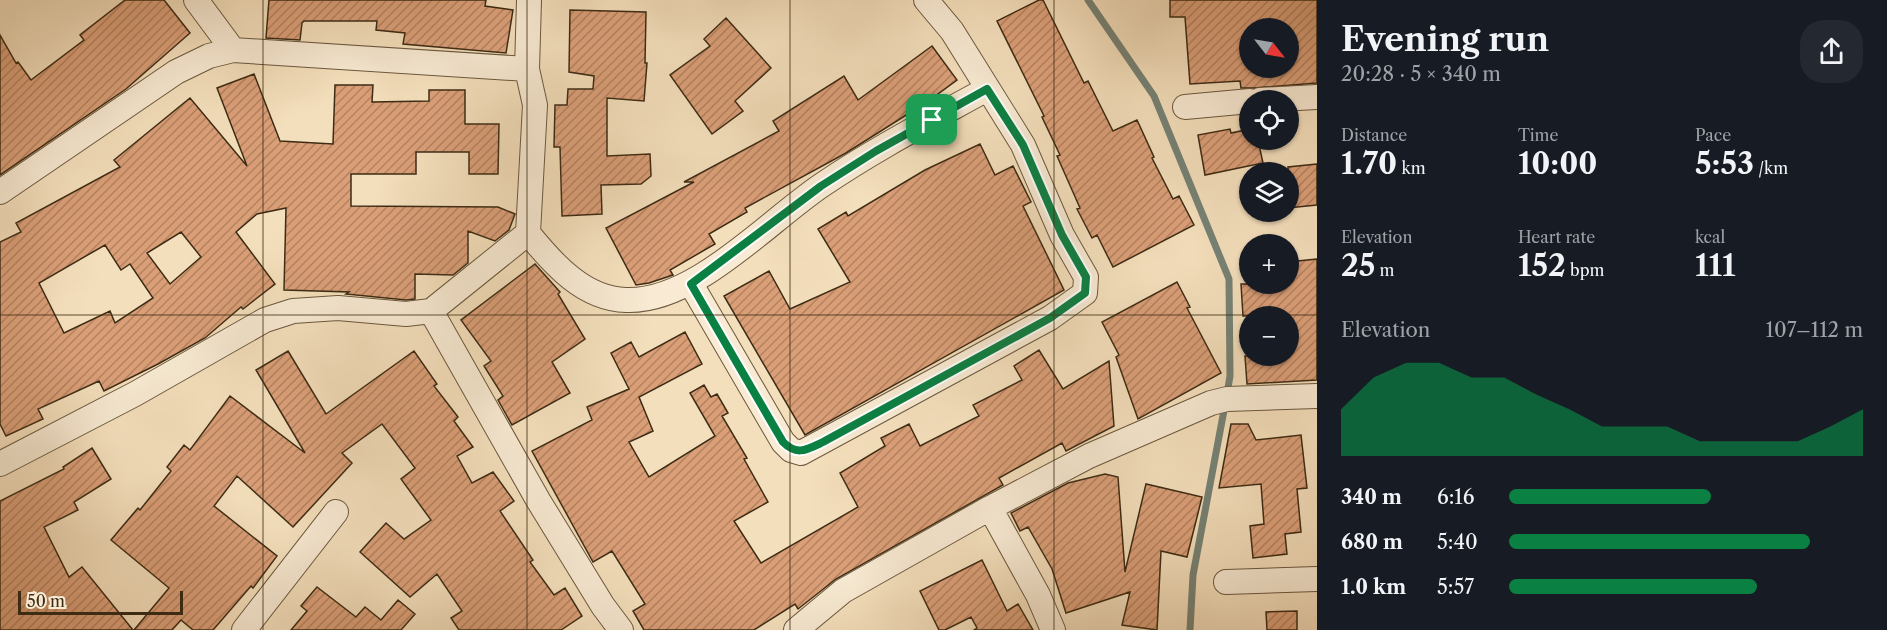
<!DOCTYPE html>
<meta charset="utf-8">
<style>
:root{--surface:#171b24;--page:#242831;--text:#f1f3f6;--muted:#9ea1a6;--accent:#0b8043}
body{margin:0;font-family:"Libre Caslon Text",serif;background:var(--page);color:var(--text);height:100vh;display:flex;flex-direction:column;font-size:22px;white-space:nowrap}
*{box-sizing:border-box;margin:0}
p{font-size:20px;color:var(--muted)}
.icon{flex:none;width:33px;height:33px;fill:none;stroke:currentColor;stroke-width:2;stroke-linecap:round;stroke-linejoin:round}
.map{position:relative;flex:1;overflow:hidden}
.details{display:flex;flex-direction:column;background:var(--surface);width:570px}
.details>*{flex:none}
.needle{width:39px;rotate:121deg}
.buttons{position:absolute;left:1239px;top:18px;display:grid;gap:12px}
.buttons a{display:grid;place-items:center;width:60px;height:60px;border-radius:50%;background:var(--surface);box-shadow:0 2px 4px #0004;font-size:30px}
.scale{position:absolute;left:18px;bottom:15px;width:165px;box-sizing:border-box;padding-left:6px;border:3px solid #3d2b14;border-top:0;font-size:16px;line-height:21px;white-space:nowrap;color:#3d2b14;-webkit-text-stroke:4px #f8ead3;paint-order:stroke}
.pin{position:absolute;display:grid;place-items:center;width:51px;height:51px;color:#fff;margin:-26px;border-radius:12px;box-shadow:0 3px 9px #0006}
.round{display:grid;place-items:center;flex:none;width:63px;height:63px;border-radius:24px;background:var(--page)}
.summary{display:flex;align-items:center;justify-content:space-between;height:102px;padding:0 24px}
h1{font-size:33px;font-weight:700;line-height:45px}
.figures{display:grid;grid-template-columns:repeat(3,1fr);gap:9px;height:102px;padding:6px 24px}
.figures div{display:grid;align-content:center}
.figures b{font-size:30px;font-weight:700}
.figures small{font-size:16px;font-weight:400}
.figures p{font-size:16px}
.chart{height:168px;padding:12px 24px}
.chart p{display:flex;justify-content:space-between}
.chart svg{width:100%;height:108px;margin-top:6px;fill:var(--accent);opacity:.7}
ul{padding:0 24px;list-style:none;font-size:20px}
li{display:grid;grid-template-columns:96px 72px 1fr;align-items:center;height:45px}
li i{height:15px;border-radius:8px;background:var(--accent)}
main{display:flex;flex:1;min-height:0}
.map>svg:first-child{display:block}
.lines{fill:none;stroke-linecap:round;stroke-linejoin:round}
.stream{stroke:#768275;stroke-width:7}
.building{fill:url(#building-hatch);stroke:#3d2b14;stroke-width:1.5;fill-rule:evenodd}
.street-casing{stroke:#6b583e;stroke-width:26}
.street{stroke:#f8ead3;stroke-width:24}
.route-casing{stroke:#fff;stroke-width:12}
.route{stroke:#0b8043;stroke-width:8}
.grid{fill:none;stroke:#3d2b14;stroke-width:1.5;stroke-opacity:0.55}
</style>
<main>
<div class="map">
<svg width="1317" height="630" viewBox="0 0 1317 630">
<defs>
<pattern id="building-hatch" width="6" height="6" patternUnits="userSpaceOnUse" patternTransform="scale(1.5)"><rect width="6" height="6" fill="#db9f78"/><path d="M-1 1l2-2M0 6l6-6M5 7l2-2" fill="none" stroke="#b38261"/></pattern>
</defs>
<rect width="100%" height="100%" fill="#f4dfbc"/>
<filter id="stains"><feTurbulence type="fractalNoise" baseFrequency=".00333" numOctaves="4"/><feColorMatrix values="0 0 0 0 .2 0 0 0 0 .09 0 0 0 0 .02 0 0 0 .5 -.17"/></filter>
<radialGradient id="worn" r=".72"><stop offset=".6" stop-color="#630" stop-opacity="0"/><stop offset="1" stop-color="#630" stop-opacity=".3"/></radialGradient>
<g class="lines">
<path class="stream" d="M1088,0l66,96 75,183 1,97 -3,18
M1190,630l3,-55 32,-170"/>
</g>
<path class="building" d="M125,0h39l26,33 -64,56 -126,86v-140l16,28 2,-1 13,18 53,-40 -4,-5z
M269,0h217l-1,6 28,4 -7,43 -103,-9 2,-11 -29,-3 1,-9h-73l-2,2 -2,17 -34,-2z
M1039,0h4l41,83 4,-2 25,50 24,-11 17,37 -2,1 21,41 6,-3 15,29 -81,42 -16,-32 -5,3 -15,-29 3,-1 -23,-52 3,-1 -18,-38 2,-1 -47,-95z
M1170,0h147v83l-63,5h-13l-1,-7 -50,3 -5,-67h-15zM1250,28h38v40h-38z
M570,10l76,2 -1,51h2l-3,38 -37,-3v58l43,-2 1,22 -10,8 -40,1 1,29 -40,2 -2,-69h-6l1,-42h12l1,-16h25l1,-13 -25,-4z
M726,18l45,50 -36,33 8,10 -31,23 -42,-59 40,-29 -6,-7z
M932,46l25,34 -19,14 3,4 -17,9 -2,-2 -76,48 -101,55 2,4 -38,22 6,10 -45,26 3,5 -24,8 -13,2 -30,-57 88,-46h-10l95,-51 -6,-10 71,-45 14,24z
M254,74l26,67 53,3 2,-59h38l-1,17 57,-1v-11h36v34h34l-1,50h-29v-22h-53v22h-65v32l147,1 17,7 -6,16 -14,11 -27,-10v32l-15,12 -38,-1v25l-9,1 -60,-6 3,-2 -65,-2 2,-82 -29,6 -21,18 39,52 -32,25 -2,-2 -36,31 -47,26 -54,27 -5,-10 -61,28 5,10 -37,17 -6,-12v-182l21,-10 -5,-9 104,-56 -6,-7 76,-62 57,68 -30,-78zM181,232l20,25 -31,27 -23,-31zM105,245l16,25 9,-6 23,34 -38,25 -5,-12 -46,22 -25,-50z
M1230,129l1,4 19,-4v11h8l5,23 -58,12 -7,-40z
M980,144l15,31 18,-9 18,36 -8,4 41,84 -259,145 -81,-139 45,-25 21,38 60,-27 -32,-53 28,-17 2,4 77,-46z
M1317,164v41l-29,3v-41z
M1317,259v121l-70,4 -2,-28h43v-40h-45l-2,-32h47v-22z
M535,264l25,28 -2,2 27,45 -33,23 18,31 -58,32 -14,-25 5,-4 -19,-30 7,-5 -30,-41z
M1177,282l13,25 -3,1 34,65 -83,46 -22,-62 3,-2 -17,-33z
M685,332l17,32 -63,33 14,34 -24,11 20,35 66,-41 -25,-43 14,-8 7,12 6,-3 11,19 -6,3 25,42 -3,1 24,43 -34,19 27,42 97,-56 -18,-34 45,-27 -4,-8 28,-14 11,22 59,-30 -6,-11 49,-25 -8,-14 25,-16 24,39 46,-28 5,65 -48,25 -4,-8 -63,35 4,7 -167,94 -38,30 -3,-5 -41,26h-110l-11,-19 12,-7 -33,-53 -19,11 -61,-111 60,-31 -5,-13 42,-18 -18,-36 20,-11 8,15z
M288,351l38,63 88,-63 23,33 -3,2 24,31 -4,4 19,26 -16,9 15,27 21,-11 21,29 -14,10 33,49 -3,2 24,33 11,-7 17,28 -21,14h-102l-8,-12 11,-7 -25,-37 -27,23 -50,-45 26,-29 18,16 27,-19 -30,-41 14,-11 -33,-44 -40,29 10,10 -59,64 -56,-51 -23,30 63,50 -24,32 -2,-2 -38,44h-20l-12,-10 -9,10h-38l35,-42 -58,-48 27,-32 2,2 31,-39 -4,-4 17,-22 6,5 40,-54 75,57 -49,-83z
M1231,424h17l8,16 45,-5 6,53 -10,1 4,43 -16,2 2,20 -34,4 -3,-32 14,-2 -3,-40 -42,4z
M92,448l19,31 -37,23 4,8 -34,17 25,50 13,-10 51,63h-133v-129l64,-32 -1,-2z
M1105,474l13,3 7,95 21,-88 56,13 -15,60 -26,-6 -4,79 -35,-5 8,-33 -64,21 -14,-44 -24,-42 -8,4 -9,-18 57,-30z
M982,560l25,51 11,-7 15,26h-59l3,-2 -6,-11 -26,13h-6l-19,-39z
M317,587l39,30 9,-10 16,13 17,-20 17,14 -14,16h-110l16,-19 -6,-5z
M1297,611v19h-30l-1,-18z"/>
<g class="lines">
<defs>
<path id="street" d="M196,0l37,50
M529,0l-2,69 8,36 -7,128c25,31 56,66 98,67 68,3 141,-78 196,-115 53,-36 109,-65 165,-96
M1260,100l57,-3
M1185,107l65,-6
M0,192l176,-120 33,-16 24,-6 294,19
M691,284l92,158 8,8 10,3 249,-135 35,-25 1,-16 -24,-42 -39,-90 -71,-114 -26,-31
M431,311l107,189 65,106 18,24
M0,464l135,-70 130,-74 28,-9 45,-3 68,6 25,-3 97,-78
M990,508l48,87 15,35
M1226,582l91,-3
M244,630l92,-118
M796,630l47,-39 147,-83 99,-52 122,-53 16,-4 90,-3"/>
</defs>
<use href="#street" class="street-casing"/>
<use href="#street" class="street"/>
</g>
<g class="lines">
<defs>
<path id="route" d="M987,89l36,56 39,90 24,42 -1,16 -35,25 -227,124c-17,8 -26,14 -40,0l-92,-158 130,-98 55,-35z"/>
</defs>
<use href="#route" class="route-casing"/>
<use href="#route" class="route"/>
</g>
<path class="grid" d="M263,0v630M527,0v630M790,0v630M1054,0v630M0,315h1317"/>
<rect width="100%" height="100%" filter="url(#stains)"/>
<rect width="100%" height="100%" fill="url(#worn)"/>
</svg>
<div class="buttons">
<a><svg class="needle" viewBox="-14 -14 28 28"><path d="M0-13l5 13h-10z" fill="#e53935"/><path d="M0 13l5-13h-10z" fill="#9ea1a6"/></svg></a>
<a><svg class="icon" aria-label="locate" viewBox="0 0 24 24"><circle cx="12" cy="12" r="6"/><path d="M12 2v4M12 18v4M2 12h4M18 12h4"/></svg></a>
<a><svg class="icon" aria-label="layers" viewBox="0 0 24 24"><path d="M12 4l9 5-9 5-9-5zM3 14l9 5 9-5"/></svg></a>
<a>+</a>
<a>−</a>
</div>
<div class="scale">50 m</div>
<div class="pin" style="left:932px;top:120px;background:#1e9e55"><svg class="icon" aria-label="arrive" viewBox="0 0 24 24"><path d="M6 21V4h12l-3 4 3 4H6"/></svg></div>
</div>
<section class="details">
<div class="summary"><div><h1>Evening run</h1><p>20:28 · 5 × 340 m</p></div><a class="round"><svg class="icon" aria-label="share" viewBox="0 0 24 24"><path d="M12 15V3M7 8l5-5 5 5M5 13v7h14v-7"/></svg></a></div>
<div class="figures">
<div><p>Distance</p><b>1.70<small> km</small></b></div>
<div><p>Time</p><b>10:00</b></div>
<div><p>Pace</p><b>5:53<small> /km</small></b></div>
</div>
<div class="figures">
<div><p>Elevation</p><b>25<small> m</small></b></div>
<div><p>Heart rate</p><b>152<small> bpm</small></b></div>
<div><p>kcal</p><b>111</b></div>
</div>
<div class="chart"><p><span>Elevation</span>107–112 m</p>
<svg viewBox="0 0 160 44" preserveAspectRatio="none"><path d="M0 44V25L10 12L20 6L30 6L40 12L50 12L60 19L70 25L80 32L90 32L100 32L110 38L120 38L130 38L140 38L150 32L160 25V44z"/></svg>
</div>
<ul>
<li><b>340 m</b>6:16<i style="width:57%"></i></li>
<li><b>680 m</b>5:40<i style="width:85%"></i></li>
<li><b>1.0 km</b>5:57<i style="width:70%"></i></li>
</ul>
</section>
</main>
